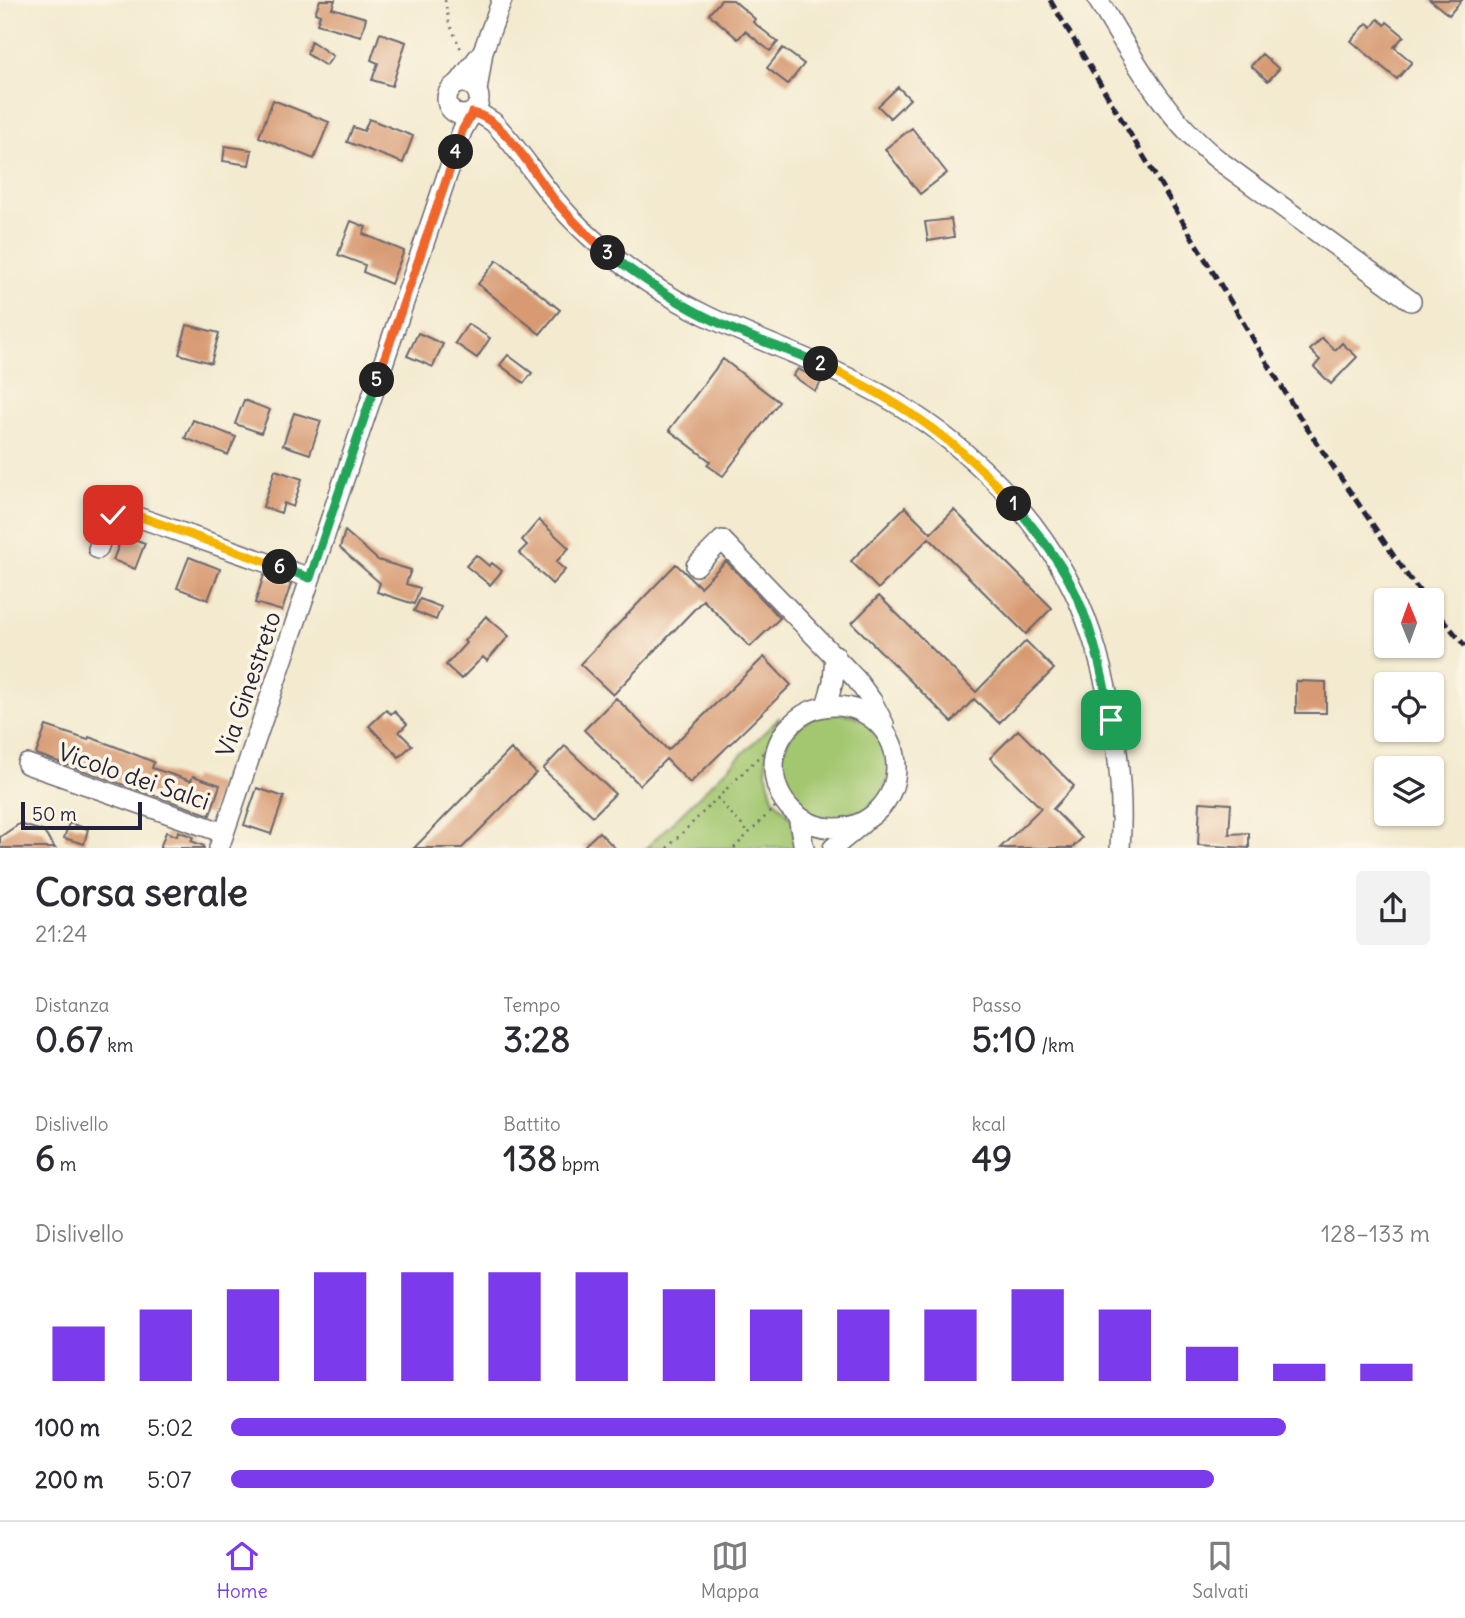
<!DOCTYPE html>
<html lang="it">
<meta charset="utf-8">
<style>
:root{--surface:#fff;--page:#f2f2f3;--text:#2b2b33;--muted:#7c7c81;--line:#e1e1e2;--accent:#7c3aed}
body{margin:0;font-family:Delius,sans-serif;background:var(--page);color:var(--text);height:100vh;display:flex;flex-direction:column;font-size:26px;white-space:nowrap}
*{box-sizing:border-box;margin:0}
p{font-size:23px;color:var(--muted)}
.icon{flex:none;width:38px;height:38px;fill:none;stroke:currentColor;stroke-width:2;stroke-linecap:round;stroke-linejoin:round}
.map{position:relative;height:848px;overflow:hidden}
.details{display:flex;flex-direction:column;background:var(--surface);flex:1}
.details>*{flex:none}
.needle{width:46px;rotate:359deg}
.buttons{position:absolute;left:1374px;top:588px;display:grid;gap:14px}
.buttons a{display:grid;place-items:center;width:70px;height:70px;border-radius:7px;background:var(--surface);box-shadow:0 2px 5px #0004;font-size:35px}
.scale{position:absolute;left:21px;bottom:18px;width:121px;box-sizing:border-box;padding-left:7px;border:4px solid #22223b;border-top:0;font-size:19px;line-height:24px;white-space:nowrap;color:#22223b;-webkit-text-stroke:5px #fcf5e5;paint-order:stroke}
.pin{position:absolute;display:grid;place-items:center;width:60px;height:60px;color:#fff;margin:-30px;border-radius:14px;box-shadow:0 4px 10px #0006}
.km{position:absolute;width:35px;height:35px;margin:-18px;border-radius:50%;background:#222;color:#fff;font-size:19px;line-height:35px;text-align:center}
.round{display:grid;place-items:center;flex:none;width:74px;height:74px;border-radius:7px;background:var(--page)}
.overview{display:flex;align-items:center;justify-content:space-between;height:119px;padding:0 35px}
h1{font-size:38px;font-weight:700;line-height:52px}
.figures{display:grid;grid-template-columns:repeat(3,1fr);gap:10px;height:119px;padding:7px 35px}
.figures div{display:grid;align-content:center}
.figures b{font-size:35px;font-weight:700}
.figures small{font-size:19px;font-weight:400}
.figures p{font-size:19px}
.chart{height:196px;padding:14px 35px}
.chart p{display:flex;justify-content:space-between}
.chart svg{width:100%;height:126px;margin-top:7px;stroke:var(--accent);stroke-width:6}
ul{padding:0 35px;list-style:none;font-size:23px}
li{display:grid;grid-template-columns:112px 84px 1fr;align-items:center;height:52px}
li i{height:18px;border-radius:9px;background:var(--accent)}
.tabs{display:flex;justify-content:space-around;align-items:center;height:98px;border-top:2px solid var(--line);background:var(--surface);font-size:19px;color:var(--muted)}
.tabs a{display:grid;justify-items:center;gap:4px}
.tabs .active{color:var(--accent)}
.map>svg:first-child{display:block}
.green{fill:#a3c770;stroke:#627456;stroke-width:2}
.building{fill:#d79a72}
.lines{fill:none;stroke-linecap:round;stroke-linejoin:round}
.minor-casing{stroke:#6b686f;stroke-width:22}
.path{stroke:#6b686f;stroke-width:2.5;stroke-dasharray:2 5;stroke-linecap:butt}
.minor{stroke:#fff;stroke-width:19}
.rail{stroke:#22223b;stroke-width:5;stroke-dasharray:10 5;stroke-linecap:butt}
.split-1-casing{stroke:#fff;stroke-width:14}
.split-2-casing{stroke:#fff;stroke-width:14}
.split-3-casing{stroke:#fff;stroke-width:14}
.split-4-casing{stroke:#fff;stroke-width:14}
.split-5-casing{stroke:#fff;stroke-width:14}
.split-6-casing{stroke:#fff;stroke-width:14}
.split-7-casing{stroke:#fff;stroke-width:14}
.split-1{stroke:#22a559;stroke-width:9}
.split-2{stroke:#f5b400;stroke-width:9}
.split-3{stroke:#22a559;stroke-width:9}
.split-4{stroke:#f0652b;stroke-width:9}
.split-5{stroke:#f0652b;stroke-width:9}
.split-6{stroke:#22a559;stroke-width:9}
.split-7{stroke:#f5b400;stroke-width:9}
.labels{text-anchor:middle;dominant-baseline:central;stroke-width:7;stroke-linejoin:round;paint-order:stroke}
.street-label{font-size:24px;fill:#22223b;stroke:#fcf5e5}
</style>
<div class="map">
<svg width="1465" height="848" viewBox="0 0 1465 848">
<rect width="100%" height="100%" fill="#fcf5e5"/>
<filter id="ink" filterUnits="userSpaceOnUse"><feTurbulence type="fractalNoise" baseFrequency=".0143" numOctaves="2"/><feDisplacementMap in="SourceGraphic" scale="14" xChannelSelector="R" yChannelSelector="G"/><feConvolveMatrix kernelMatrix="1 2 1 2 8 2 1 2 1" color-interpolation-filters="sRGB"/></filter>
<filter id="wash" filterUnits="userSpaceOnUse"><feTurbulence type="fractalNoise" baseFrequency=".00686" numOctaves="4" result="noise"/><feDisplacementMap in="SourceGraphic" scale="28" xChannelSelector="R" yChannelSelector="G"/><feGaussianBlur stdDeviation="1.57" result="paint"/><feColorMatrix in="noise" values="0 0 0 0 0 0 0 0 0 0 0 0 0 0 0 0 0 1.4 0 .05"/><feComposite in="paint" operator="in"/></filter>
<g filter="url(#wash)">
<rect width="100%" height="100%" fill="#f3eacf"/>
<path class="green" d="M781 767a54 54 0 1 1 108 0a54 54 0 1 1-108 0Z
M780,717l-13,34 -1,21 7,26 19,21 3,29h-149z"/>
<g id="blocks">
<path class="building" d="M320,0h15l-3,8 34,10 -5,18 -44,-12 3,-9 -5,-2z
M721,0h12l22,19 -2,3 25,20 -8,9 -25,-20 -7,8 -29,-25z
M1430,0h32l-13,15z
M1378,19l7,6 2,-3 17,14 -10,11 18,15 -15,17 -46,-38 16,-18 5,4z
M380,33l26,9 -14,44 -20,-6 6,-17 -7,-3z
M311,41l22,15 -7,10 -19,-12z
M783,48l21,16 -16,20 -21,-16z
M1262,54l17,15 -11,12 -17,-15z
M898,87l12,12 -20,19 -12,-12z
M273,100l56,22 -15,37 -55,-22z
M369,119l44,17 -10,27 -56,-21 6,-15 11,4z
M912,128l35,45 -27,21 -35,-45z
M225,146l27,4 -3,15 -26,-4z
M951,219l3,18 -26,4 -3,-19z
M351,221l15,6 -3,7 41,17 -13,33 -28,-12 2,-7 -27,-10z
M497,260l63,50 -20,24 -62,-50z
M468,324l22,14 -13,20 -22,-15z
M187,325l32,8 -8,30 -32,-9z
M418,333l25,11 -10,23 -26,-11z
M1322,338l13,12 7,-7 15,14 -26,27 -17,-17 6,-7 -10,-10z
M508,355l24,18 -8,10 -24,-18z
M723,359l56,43 -56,74 -16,-11 3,-4 -41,-31z
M798,369l24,12 -7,10 -22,-15z
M244,400l26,10 -9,23 -26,-9z
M294,413l27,8 -11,33 -27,-9z
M193,420l43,17 -8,18 -43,-17z
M275,470l27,9 -9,28 -9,-4 -3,10 -18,-6z
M905,507l26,26 23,-23 98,98 -26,26 -97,-96 -51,51 -27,-28z
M539,520l30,28 -13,14 9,8 -13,14 -33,-31 8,-8 -5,-5z
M345,531l33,29 33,10 -5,14 14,4 -6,16 -37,-12 3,-9 -40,-35z
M123,535l22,8 -10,26 -22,-9z
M476,555l13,11 3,-3 10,8 -12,14 -24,-19z
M189,557l31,12 -12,31 -31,-12z
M726,561l54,57 -30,29 -47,-47 -90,95 -33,-31 96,-100 24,23z
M264,575l27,9 -9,27 -27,-8z
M879,596l97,96 50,-51 28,28 -55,54 -25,-24 -22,23 -100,-99z
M420,599l21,8 -5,13 -22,-9z
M486,616l23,20 -22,25 -4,-4 -22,22 -15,-14 20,-22 -2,-2z
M764,657l27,28 -101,98 -24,-24 -26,26 -56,-55 32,-32 52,52z
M1296,681l30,1v31h-30z
M386,710l5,4 3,-3 13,13 -8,8 13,13 -13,12 -30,-31z
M46,726l42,14 1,-3 25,9 40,16 -2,6 39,13 2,-5 27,9 -10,30 -174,-61z
M1018,730l56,56 -21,23 29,29 -10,10h-72l41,-40 -51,-50z
M565,746l50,48 -22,22 -50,-47z
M511,749l25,24 -74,75h-48z
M257,788l27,9 -13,37 -27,-9z
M1200,802l31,2 -2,30 20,-1v15l-51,-3z
M69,823l19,6 -4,15 -20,-6z
M19,824l24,7 12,17h-55v-11z
M178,831l15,6 -2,4 13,5v2h-44l6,-16 11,4z
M599,832l16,16h-33z"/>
</g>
</g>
<g filter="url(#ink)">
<use href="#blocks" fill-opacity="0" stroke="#6b686f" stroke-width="2"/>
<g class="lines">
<defs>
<path id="minor" d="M1098,0c36,59 68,120 123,162l190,139
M483,51l19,-51
M447 99a16 16 0 1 1 32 0a16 16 0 1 1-32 0Z
M458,84l25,-33 -6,40
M98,549c6,-16 8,-36 28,-36l184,65
M696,566l26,-26 134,139 16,22 12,23
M774 767a61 61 0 1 1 122 0a61 61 0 1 1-122 0Z
M826,706l7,-24 2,-27
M27,764l197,69
M798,816l6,32
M219,848l243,-717 10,-18 10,2 11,7c24,24 41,53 63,79 25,31 57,57 90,80 68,47 147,67 219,105 81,41 157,109 201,190 40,72 60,190 54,272
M833,848l29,-24"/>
</defs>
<use href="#minor" class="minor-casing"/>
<path class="path" d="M445,0l4,23 12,26
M717,798l31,34
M667,848l119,-118
M734,848l49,-49"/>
<use href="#minor" class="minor"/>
<path class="rail" d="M1050,0l254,424 105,154 18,22
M1432,606l33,40"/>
</g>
</g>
<g class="lines" filter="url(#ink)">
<defs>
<path id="split-1" d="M1014,504c18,22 37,45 52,71 25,44 36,96 45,145"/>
<path id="split-2" d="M821,364c77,36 136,75 193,140"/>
<path id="split-3" d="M608,253c35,26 71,52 111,70 33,16 68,26 102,41"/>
<path id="split-4" d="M456,152l6,-21 10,-18c33,5 64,65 85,90 16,18 33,35 51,50"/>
<path id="split-5" d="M377,380l79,-228"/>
<path id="split-6" d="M280,567l30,11 67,-198"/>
<path id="split-7" d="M113,515l9,-3 8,1 150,54"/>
</defs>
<use href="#split-1" class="split-1-casing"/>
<use href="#split-2" class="split-2-casing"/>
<use href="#split-3" class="split-3-casing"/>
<use href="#split-4" class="split-4-casing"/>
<use href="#split-5" class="split-5-casing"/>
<use href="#split-6" class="split-6-casing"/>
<use href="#split-7" class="split-7-casing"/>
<use href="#split-1" class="split-1"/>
<use href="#split-2" class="split-2"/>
<use href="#split-3" class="split-3"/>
<use href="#split-4" class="split-4"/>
<use href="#split-5" class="split-5"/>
<use href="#split-6" class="split-6"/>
<use href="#split-7" class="split-7"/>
</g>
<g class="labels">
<g class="street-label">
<text transform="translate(248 684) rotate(-71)">Via Ginestreto</text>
<text transform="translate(134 776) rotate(19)">Vicolo dei Salci</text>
</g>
</g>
</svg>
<div class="buttons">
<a><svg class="needle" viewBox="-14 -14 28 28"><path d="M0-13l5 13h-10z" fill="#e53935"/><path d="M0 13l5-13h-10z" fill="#7c7c81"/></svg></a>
<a><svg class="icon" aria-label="locate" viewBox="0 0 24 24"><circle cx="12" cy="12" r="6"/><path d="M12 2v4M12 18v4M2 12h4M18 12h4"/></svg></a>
<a><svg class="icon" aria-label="layers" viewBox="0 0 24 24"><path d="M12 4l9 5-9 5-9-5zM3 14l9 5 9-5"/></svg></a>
</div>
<div class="scale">50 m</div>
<div class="pin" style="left:1111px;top:720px;background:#1e9e55"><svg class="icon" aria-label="arrive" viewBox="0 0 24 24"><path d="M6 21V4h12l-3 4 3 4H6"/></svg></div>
<div class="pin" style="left:113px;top:515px;background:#d93025"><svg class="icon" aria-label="check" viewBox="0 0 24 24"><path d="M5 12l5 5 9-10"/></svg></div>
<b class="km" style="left:1014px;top:504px">1</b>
<b class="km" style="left:821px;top:364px">2</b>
<b class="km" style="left:608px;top:253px">3</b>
<b class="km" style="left:456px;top:152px">4</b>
<b class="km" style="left:377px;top:380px">5</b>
<b class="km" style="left:280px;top:567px">6</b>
</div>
<section class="details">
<div class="overview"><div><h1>Corsa serale</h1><p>21:24</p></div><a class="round"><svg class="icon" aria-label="share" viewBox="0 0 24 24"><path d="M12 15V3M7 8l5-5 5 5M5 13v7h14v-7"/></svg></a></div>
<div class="figures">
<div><p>Distanza</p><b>0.67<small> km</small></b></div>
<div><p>Tempo</p><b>3:28</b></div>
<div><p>Passo</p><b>5:10<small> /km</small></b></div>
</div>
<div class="figures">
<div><p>Dislivello</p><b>6<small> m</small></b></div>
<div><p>Battito</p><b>138<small> bpm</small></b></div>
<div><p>kcal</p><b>49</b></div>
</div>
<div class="chart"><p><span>Dislivello</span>128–133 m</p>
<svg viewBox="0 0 160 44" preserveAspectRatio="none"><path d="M5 44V25M15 44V19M25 44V12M35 44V6M45 44V6M55 44V6M65 44V6M75 44V12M85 44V19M95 44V19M105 44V19M115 44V12M125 44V19M135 44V32M145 44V38M155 44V38"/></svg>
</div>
<ul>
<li><b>100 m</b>5:02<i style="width:88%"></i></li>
<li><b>200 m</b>5:07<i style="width:82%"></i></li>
</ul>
</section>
<nav class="tabs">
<a class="active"><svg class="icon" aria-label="home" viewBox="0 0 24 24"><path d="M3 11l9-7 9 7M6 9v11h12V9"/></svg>Home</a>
<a><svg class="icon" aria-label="map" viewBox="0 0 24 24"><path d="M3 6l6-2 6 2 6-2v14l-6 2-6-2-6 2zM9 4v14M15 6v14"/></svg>Mappa</a>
<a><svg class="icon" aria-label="saved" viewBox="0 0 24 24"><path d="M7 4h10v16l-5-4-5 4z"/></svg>Salvati</a>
</nav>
